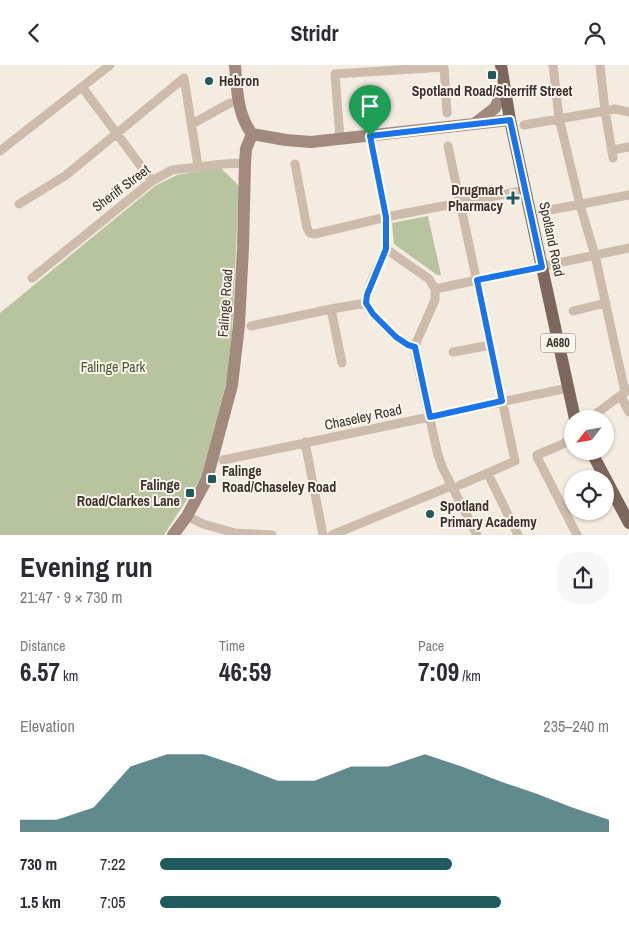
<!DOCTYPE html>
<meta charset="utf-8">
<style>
:root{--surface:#fff;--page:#f7f7f7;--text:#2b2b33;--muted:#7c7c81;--accent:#1f5a5e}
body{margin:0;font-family:"Archivo Narrow",sans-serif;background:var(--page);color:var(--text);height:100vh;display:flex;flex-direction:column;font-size:19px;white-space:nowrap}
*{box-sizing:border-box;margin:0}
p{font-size:16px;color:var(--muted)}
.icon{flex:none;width:28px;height:28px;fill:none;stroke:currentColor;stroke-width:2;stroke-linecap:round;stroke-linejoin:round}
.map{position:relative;height:470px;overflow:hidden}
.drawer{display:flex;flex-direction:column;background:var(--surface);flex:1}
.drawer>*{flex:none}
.needle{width:32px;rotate:239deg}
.buttons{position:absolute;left:564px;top:345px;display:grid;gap:10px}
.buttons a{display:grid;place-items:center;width:50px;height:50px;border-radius:50%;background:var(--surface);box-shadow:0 1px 4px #0004;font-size:25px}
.pin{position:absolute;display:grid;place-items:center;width:42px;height:42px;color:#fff;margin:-51px -21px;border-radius:50% 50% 50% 0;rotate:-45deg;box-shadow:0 0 5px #0007}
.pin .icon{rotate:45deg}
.round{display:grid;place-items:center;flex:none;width:52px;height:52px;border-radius:20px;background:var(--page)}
.head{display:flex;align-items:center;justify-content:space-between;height:85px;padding:0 20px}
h1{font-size:28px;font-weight:700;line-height:38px}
.metrics{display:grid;grid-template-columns:repeat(3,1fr);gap:8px;height:85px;padding:5px 20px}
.metrics div{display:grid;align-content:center}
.metrics b{font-size:25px;font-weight:700}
.metrics small{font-size:14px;font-weight:400}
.metrics p{font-size:14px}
.chart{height:140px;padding:10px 20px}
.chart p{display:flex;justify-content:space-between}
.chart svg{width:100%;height:90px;margin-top:5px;fill:var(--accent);opacity:.7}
ul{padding:0 20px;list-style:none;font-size:16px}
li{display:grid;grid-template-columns:80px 60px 1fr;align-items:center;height:38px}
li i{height:12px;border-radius:6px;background:var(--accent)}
header{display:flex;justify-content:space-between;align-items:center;height:65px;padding:0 20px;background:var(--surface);font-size:22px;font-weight:700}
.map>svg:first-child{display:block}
.green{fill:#b8c4a0}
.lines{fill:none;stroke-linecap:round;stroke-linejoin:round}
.street{stroke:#cdbbac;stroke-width:9}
.secondary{stroke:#a18a7d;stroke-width:12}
.primary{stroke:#7d675c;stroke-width:12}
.route-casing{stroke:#fff;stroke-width:10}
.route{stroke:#1a73e8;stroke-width:6}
.poi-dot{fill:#1f5a5e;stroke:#fbf5ee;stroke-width:2}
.labels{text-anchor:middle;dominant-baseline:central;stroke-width:4;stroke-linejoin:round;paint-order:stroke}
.shield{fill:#fbf5ee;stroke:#756b66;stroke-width:1}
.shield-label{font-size:12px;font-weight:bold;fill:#3b302b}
.poi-label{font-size:14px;font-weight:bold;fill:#3b302b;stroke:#fbf5ee;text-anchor:start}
.street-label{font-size:14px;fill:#3b302b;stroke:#fbf5ee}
.park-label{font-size:14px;fill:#4a5a2e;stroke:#fbf5ee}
</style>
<header><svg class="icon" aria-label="back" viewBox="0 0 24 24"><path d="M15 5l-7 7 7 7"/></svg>Stridr<svg class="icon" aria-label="person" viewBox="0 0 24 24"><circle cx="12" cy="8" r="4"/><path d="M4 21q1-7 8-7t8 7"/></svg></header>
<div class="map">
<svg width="629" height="470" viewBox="0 0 629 470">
<rect width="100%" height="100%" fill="#f4ebe1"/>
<path class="green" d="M218,103l4,1 17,17 -7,148 -5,45 -25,97 -38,59h-164v-222l155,-127 22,-11z
M428,151l13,59h-4l-43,-31 -2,-21z"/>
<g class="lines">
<path class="street" d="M553,0l6,53 21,87 15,50 30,137
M600,0l5,46 8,47
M82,22l70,94
M192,59l38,-21
M524,60l91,-16 14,3
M370,71l16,81v32
M340,74l-5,-65 109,-7 3,46
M448,81l67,315 -55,24
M612,85l17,-3
M0,86l110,-86
M295,99l12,64 3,5 5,1 71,-17 140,-27
M19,139l46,-28 119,-98 14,88
M550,145l79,-15
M32,213l120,-97 20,-11 51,-6 22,-1
M435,224l194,-41
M331,244l11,54
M573,246l33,-8
M251,261l80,-17 35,-6
M415,282c-12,-2 -20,-11 -28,-19 -7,-7 -18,-15 -21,-24 -2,-11 15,-44 20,-55l43,30 6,10v11l-19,43 -1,10 23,102 5,14 34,66
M453,287l38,-7
M621,331l8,16
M589,354l40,-30
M572,373l-11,7 -24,10v2l40,78
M305,377l18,93
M223,395l345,-72
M488,409l30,61
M187,451l16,8 32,9 37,2
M332,470l119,-49"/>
<path class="secondary" d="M235,0c2,24 2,49 17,69
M474,59l21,-16 9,-19
M252,69l34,6 25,2 199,-22
M173,470l14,-19 20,-37 25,-94 7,-60 4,-78 2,-84 1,-14 6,-15"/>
<path class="primary" d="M501,0l9,55 65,299
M591,386l38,72"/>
</g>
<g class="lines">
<defs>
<path id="route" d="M510,55l32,147 -65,13 25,121 -72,16 -15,-70 -7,-2 -12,-8 -23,-23 -7,-11 1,-8 19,-46v-32l-16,-81z"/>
</defs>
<use href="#route" class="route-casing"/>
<use href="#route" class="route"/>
</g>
<g class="poi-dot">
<rect x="487" y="5" width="10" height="10" rx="2.5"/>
<circle cx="209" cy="16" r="5"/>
<path d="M510.5 125.5h5v5h5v5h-5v5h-5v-5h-5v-5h5z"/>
<rect x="207" y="409" width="10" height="10" rx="2.5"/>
<rect x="185" y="423" width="10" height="10" rx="2.5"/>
<circle cx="430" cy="449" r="5"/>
</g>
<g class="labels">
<rect class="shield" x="540.5" y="268.5" width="35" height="19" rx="4"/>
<g class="shield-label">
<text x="558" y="278">A680</text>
</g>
<g class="poi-label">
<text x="219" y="16">Hebron</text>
<text x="492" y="26" text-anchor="middle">Spotland Road/Sherriff Street</text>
<text x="503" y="125" text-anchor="end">Drugmart<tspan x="503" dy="16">Pharmacy</tspan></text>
<text x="222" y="406">Falinge<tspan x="222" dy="16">Road/Chaseley Road</tspan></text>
<text x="180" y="420" text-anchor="end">Falinge<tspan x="180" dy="16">Road/Clarkes Lane</tspan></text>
<text x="440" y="441">Spotland<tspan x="440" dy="16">Primary Academy</tspan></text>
</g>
<g class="street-label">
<text transform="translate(121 123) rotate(-37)">Sheriff Street</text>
<text transform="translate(552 174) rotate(78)">Spotland Road</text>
<text transform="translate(225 238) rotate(-86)">Falinge Road</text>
<text transform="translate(363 352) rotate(-12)">Chaseley Road</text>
</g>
<g class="park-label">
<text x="113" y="302">Falinge Park</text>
</g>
</g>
</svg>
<div class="buttons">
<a><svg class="needle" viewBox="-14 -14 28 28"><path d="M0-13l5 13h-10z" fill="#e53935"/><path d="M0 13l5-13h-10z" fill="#7c7c81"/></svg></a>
<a><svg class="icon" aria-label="locate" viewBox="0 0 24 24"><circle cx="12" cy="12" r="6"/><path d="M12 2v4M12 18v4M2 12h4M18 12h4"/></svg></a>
</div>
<div class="pin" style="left:370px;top:71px;background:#1e9e55"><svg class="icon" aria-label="arrive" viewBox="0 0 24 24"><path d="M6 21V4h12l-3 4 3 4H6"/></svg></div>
</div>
<section class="drawer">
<div class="head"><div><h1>Evening run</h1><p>21:47 · 9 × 730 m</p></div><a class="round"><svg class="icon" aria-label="share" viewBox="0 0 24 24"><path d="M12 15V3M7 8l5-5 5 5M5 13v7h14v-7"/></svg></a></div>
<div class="metrics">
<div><p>Distance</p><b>6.57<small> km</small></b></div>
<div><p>Time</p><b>46:59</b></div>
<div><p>Pace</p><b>7:09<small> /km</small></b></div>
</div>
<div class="chart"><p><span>Elevation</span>235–240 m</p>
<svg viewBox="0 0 160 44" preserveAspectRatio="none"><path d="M0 44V38L10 38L20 32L30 12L40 6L50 6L60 12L70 19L80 19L90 12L100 12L110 6L120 12L130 19L140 25L150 32L160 38V44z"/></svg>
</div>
<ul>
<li><b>730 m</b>7:22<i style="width:65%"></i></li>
<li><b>1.5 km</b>7:05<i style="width:76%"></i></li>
</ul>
</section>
